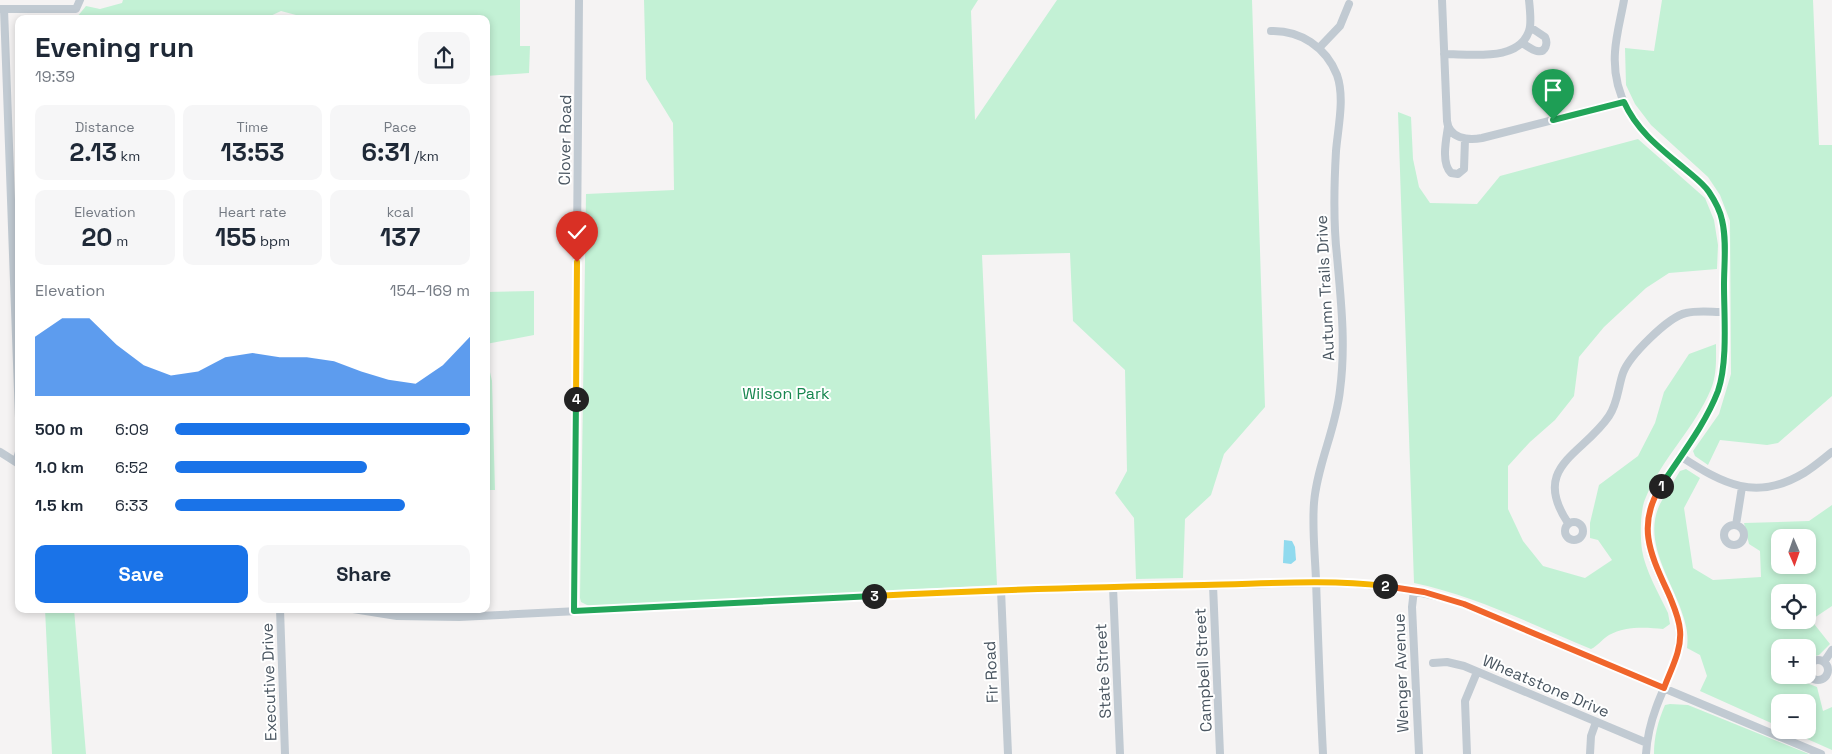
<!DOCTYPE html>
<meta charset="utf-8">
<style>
:root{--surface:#fff;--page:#f6f6f7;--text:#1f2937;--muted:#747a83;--accent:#1a73e8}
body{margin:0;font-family:"Space Grotesk",sans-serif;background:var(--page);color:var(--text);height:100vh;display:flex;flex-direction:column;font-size:19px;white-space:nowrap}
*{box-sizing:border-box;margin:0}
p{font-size:16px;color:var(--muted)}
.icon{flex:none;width:28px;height:28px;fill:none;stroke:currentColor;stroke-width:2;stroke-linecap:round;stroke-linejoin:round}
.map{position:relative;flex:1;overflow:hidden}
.sheet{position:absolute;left:15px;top:15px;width:475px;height:598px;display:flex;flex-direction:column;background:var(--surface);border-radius:10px;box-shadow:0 2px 8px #0003}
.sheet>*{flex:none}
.needle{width:32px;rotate:178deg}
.tools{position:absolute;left:1771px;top:529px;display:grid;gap:10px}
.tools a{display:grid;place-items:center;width:45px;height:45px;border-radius:10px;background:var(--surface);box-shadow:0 2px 8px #0003;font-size:25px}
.pin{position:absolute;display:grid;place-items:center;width:42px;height:42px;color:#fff;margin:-51px -21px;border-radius:50% 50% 50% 0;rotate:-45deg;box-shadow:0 0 5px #0007}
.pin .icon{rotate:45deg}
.km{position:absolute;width:25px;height:25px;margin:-12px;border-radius:50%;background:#222;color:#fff;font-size:14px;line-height:25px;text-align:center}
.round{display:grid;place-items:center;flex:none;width:52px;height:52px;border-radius:10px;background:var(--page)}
.summary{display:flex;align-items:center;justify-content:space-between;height:85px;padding:0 20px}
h1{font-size:28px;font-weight:700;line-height:38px}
.figures{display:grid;grid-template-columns:repeat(3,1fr);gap:8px;height:85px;padding:5px 20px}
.figures div{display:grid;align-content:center;border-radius:10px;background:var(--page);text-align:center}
.figures b{font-size:25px;font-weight:700}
.figures small{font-size:14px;font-weight:400}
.figures p{font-size:14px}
.chart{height:140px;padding:10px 20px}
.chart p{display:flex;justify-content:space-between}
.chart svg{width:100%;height:90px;margin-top:5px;fill:var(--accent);opacity:.7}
.action{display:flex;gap:10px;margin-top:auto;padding:10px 20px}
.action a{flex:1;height:58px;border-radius:10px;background:var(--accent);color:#fff;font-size:20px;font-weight:700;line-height:58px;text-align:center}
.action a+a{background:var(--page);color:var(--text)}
ul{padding:0 20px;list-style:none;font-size:16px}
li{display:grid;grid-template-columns:80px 60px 1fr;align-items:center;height:38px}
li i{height:12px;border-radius:6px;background:var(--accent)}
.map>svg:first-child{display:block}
.green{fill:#c3f1d5;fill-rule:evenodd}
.water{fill:#90daee}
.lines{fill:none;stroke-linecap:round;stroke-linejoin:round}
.minor{stroke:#c1cad2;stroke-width:8}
.split-1-casing{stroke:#fff;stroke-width:10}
.split-2-casing{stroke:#fff;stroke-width:10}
.split-3-casing{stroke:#fff;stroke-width:10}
.split-4-casing{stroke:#fff;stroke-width:10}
.split-5-casing{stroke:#fff;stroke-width:10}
.split-1{stroke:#22a559;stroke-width:6}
.split-2{stroke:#f0652b;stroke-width:6}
.split-3{stroke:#f5b400;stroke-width:6}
.split-4{stroke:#22a559;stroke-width:6}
.split-5{stroke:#f5b400;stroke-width:6}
.labels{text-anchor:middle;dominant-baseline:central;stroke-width:4;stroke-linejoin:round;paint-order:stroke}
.street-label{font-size:16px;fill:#4a5661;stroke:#fff}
.park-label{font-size:16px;fill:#17864f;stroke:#fff}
</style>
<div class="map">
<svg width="1832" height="754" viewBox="0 0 1832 754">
<rect width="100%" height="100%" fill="#f5f3f3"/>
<path class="green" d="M123,0h397v46h10l-1,27 -43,3v-57h-175l-30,-8 -17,8h-186l-1,-2 9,-11 14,3 22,-6z
M644,0h334l-7,11 4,109 82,-120h195l13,407 -41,47 -13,41 -26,24 -2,59 -47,1 -2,-61 -19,-25 12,-22 -2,-101 -52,-49 -3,-68 -88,2 15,330 -406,22 -10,-5 -1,-4 6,-404 88,-4 -1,-67 -27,-44z
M1662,0h151l6,145h13v251l-54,47 -11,2 -47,-5 -12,25 -13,-9 -2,-5 26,-37 12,-40 -1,-153 -10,-26 -12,-18 -57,-52 -16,-21 -9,-19 -1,-37 29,3z
M1398,112l13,5 2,42 6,28 11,16 47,1 23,-28 138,-37 67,59 9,22 4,25 -1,24 -48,4 -23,15 -42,39 -25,30 -5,39 -19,24 -25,22 -22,24v43l15,32 20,25 42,12 27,-18 -14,-20 -8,-2v-15l9,-38 39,-29 17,-33 9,-31 25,-38 27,-10c0,16 1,30 -5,45 -16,39 -49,69 -65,108 -6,12 -6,39 -4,53 3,20 17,44 26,63l2,11 -7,5c-17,-2 -38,-3 -54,6 -7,4 -11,11 -18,14 -58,-24 -115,-53 -177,-66z
M534,291v44l-48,9v-52z
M486,354l6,27 3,109h-9z
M1686,469l14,9 -16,30 9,60 20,12 48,-3 -1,-26 -11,-7 -5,-21 65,-2 23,-16v101l-21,14 19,24 -11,11 -11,3v-10h-28v27h21l3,7 13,5 6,24 9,-4v43l-45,-20h21v-28h-28v25l-80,-36 7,-15 -7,-21 -13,-7c2,-16 -2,-27 -7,-41 -12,-32 -37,-68 -20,-103 6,-12 14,-23 20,-33zM1780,538h28v27h-28zM1780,592h28v28h-28z
M45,609h29l12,145h-34z
M1670,704l18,1 121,49h-155c0,-17 4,-33 11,-49z"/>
<path class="water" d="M1284,540l8,1 3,6 1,13 -5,4 -8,-1z"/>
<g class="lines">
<path class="minor" d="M1442,0l5,121c2,17 20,20 35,17l142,-36
M1624,0c-3,17 -8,35 -9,52 -3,44 19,74 51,101 16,13 35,26 46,44 6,9 11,20 12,32 2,25 0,50 0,75 0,29 4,60 -6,87 -13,35 -40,69 -61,101 -24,45 2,79 19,120 11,37 -8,63 -20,96 -6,16 -9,30 -10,46
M0,9h76l4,-9
M4,9l15,409
M1271,31c29,-1 55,16 66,44 8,23 1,52 -1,76 -2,35 -3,70 1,105 4,45 9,89 3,134 -4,39 -23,75 -26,113 -2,25 1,52 2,77 2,58 4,116 7,174
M1522,43c4,2 10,7 15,8 9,2 11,-8 8,-14l-15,-10
M1319,48l21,-22 9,-22
M1444,54c27,0 79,9 86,-27 1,-8 0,-18 -1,-27
M1448,127c-2,13 -7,36 3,46l7,1 6,-5 1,-30
M0,452l19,12
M1680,456c43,28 76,46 124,17 10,-6 19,-14 28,-21
M16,462l3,-10
M1565 531a9 9 0 1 1 18 0a9 9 0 1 1-18 0Z
M1568,523c-38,-57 15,-68 41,-107 9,-13 9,-29 14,-43 6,-17 45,-56 63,-60 12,-3 25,-1 38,-1
M1736,525l6,-38
M1724 535a10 10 0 1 1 20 0a10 10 0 1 1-20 0Z
M1213,585l7,169
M1113,587l7,167
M1001,590l7,164
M1414,590l-2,17 7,147
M280,609l5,145
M353,609l44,7 62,1 542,-27 315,-7c53,0 97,5 147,21l358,150
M574,611l5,-611
M1808 670a10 10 0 1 1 20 0a10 10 0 1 1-20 0Z
M1824,662l8,-12
M1433,663l14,-1 17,4 183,77
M1467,754l-2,-53 12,-29
M1590,754l1,-18 5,-14"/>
</g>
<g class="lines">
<defs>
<path id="split-1" d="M1553,120l71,-18c13,29 37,47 61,67 8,7 18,14 24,23 6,9 11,18 13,28 5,21 2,44 2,65 0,31 4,77 -6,106 -13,34 -37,64 -57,95"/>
<path id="split-2" d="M1385,586l39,6 40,12 200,84c7,-19 18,-38 16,-58 -1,-12 -6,-23 -10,-33 -18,-40 -35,-70 -9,-111"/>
<path id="split-3" d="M874,596c110,-6 220,-9 330,-11 60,-1 121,-6 181,1"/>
<path id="split-4" d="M576,399l-2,212 300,-15"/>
<path id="split-5" d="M576,399l1,-137"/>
</defs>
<use href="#split-1" class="split-1-casing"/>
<use href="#split-2" class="split-2-casing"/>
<use href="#split-3" class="split-3-casing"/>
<use href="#split-4" class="split-4-casing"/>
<use href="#split-5" class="split-5-casing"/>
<use href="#split-1" class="split-1"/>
<use href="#split-2" class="split-2"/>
<use href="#split-3" class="split-3"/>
<use href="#split-4" class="split-4"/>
<use href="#split-5" class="split-5"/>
</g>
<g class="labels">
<g class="street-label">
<text transform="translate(565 140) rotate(-89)">Clover Road</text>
<text transform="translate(1325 288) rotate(-93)">Autumn Trails Drive</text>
<text transform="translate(1203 670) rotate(-93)">Campbell Street</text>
<text transform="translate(1103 671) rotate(-93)">State Street</text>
<text transform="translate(991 672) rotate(-93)">Fir Road</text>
<text transform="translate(1401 673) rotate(-92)">Wenger Avenue</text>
<text transform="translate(269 682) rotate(-92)">Executive Drive</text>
<text transform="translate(1546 686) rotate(23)">Wheatstone Drive</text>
</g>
<g class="park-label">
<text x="786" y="393">Wilson Park</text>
</g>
</g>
</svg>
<div class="tools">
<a><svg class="needle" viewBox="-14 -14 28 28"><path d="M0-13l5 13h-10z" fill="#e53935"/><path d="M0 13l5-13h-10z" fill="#747a83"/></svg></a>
<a><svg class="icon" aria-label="locate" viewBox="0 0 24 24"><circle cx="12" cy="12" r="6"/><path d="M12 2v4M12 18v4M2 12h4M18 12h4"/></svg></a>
<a>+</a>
<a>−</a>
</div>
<div class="pin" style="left:1553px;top:120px;background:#1e9e55"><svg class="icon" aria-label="arrive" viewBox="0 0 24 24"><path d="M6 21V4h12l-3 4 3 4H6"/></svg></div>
<div class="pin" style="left:577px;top:262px;background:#d93025"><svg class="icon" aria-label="check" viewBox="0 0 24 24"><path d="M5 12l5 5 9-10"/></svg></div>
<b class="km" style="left:1661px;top:486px">1</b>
<b class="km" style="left:1385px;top:586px">2</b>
<b class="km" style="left:874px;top:596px">3</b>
<b class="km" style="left:576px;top:399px">4</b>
<section class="sheet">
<div class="summary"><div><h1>Evening run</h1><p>19:39</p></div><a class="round"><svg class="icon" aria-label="share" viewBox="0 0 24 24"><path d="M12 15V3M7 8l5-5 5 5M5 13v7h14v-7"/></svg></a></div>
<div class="figures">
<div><p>Distance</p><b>2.13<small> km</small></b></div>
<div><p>Time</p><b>13:53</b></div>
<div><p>Pace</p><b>6:31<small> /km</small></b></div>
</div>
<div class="figures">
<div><p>Elevation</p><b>20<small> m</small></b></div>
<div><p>Heart rate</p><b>155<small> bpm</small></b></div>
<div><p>kcal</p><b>137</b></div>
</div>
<div class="chart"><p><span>Elevation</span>154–169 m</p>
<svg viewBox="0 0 160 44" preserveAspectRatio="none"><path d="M0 44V15L10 6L20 6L30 19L40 29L50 34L60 32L70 25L80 23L90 25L100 25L110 27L120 32L130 36L140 38L150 29L160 15V44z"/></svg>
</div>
<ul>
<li><b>500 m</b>6:09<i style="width:100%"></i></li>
<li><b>1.0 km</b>6:52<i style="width:65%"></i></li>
<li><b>1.5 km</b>6:33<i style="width:78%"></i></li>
</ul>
<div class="action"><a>Save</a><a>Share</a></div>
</section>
</div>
